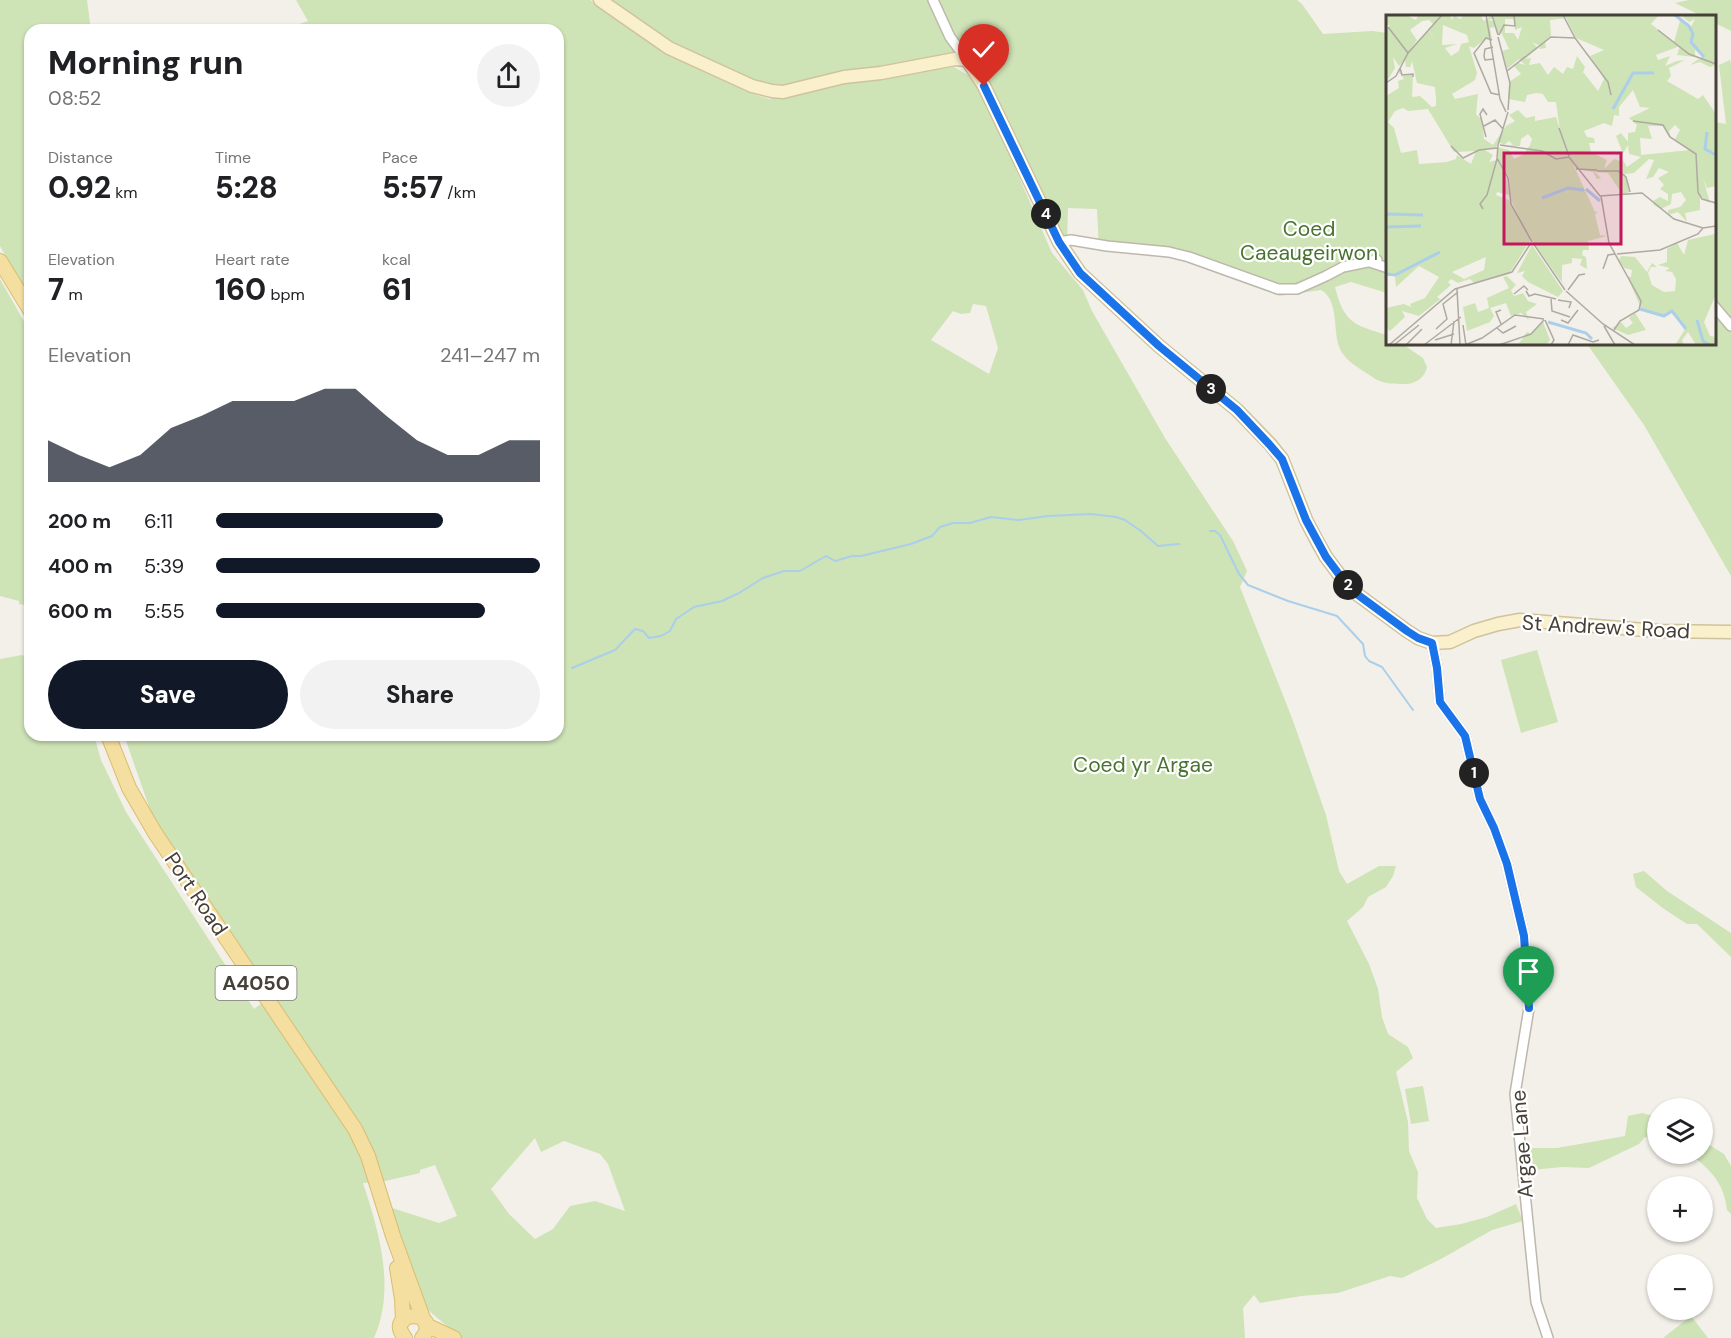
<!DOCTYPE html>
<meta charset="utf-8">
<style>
:root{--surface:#fff;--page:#f2f2f2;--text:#202124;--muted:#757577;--accent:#111827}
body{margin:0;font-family:"DM Sans",sans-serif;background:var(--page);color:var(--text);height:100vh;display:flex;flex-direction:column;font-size:22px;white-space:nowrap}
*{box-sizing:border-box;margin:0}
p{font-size:20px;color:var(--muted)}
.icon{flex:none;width:33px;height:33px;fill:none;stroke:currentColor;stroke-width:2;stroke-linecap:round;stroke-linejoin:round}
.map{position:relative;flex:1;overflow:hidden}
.drawer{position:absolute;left:24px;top:24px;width:540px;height:717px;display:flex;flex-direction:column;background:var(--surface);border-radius:18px;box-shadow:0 2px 4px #0004}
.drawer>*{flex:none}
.tools{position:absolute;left:1647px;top:1098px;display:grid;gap:12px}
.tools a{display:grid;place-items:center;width:66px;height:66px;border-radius:50%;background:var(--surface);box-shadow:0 2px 4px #0004;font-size:30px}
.pin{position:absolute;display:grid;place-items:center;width:51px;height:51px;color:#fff;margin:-62px -26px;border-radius:50% 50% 50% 0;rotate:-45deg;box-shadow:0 0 6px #0007}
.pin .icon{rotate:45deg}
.km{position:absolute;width:30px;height:30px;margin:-15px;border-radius:50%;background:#222;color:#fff;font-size:16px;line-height:30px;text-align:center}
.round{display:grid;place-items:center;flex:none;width:63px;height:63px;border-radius:32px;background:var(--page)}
.head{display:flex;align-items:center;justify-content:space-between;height:102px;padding:0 24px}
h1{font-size:33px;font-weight:800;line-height:45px}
.metrics{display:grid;grid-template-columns:repeat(3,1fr);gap:9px;height:102px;padding:6px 24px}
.metrics div{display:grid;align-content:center}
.metrics b{font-size:30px;font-weight:800}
.metrics small{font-size:16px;font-weight:400}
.metrics p{font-size:16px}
.chart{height:168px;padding:12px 24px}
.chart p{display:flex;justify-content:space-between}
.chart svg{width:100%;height:108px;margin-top:6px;fill:var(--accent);opacity:.7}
.cta{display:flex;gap:12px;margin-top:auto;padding:12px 24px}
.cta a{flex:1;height:69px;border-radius:36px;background:var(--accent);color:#fff;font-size:24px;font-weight:800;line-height:69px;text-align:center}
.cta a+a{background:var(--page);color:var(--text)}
ul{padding:0 24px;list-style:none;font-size:20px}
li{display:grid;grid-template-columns:96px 72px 1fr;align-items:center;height:45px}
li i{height:15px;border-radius:8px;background:var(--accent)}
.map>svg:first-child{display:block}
.green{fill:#cee3b6;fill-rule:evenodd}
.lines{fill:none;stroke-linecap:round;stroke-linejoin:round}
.stream{stroke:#abcfea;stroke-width:2}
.street-casing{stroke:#beb8ac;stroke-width:12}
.secondary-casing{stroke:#cfc39d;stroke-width:15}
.primary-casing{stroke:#d9bd71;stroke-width:16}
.street{stroke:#fff;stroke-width:9}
.secondary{stroke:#faf0cc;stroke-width:12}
.primary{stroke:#f5dfa0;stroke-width:14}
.route-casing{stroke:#fff;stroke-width:12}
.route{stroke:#1a73e8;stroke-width:8}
.labels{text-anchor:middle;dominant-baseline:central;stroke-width:4.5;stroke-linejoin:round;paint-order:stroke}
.shield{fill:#fff;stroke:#7e7a74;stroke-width:1.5}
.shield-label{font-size:20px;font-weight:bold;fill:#464138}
.park-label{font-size:21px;fill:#487330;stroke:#fff}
.street-label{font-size:21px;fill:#464138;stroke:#fff}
.inset-river{fill:none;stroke:#abcfea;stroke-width:3}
.inset-road{fill:none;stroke:#aeaaa2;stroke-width:1.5}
.view{fill:#c2185b;fill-opacity:0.15;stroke:#c2185b;stroke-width:3}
.inset-edge{fill:none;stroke:#464138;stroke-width:3}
</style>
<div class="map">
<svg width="1731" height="1338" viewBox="0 0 1731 1338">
<rect width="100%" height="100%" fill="#f3f0e9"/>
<path class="green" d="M0,0h87l4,30h-61v270l-30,-54z
M296,0h294l93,62 67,31 19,6 67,-16 118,-16 15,9 18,27 65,150 31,37 9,21 73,127 68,103 14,30 -7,16 52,131 34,97 13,56 8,13 32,-18h17l-3,10 -7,11 -18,10 -5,10 -16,14 22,43 9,25 4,28 6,17 20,13 5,11 -17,14 12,50 1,29 9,21 -1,26 10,21 9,9 25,-4 26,-7 29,-13 7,17 -31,9 -51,29 -39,19 -12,-2 -52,17 -37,3 -41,7 -6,-8 -11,13 2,30h-784l-33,-28 -11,-16 -28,-87 50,16 18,-7 -22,-51 -15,5v3l-39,9 -18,1c16,48 33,106 11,155h-374v-679l22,-4 8,5v75h64l7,25 25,52 128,197 16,-12 -116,-176 -30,-86h434v-705h-275l25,-9zM973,304l13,2 12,42 -9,26 -58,-34 22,-29 8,3 9,-1zM535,1138l6,14 23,-11 36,13 8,10 17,47 -30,-10 -25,5 -17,23 -18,10 -26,-25 -18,-25z
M609,0h320l25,48v3l-5,4 -156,31 -29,-1 -86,-38z
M937,0h360l5,4 21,30 49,-3 15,2v260l-36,-11 -16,5c9,36 19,38 52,48l1,9 16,1 19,13 4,9c-2,10 -10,16 -20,17 -7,0 -21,0 -27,-3 -4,-1 -9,-5 -12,-7 -10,-6 -23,-14 -28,-25 -8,-18 0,-48 -19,-59l-42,6 -14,-9 -81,-29 -40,-5 -45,-2 -2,-42 -29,-1 -1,35 -93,-190 -18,-13z
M1689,0h42v31l-16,-8 -1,-7h-12l-27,-13z
M1730,60l1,4v512l-87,-151 -57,-81h127l1,-222 11,2 -7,-59z
M0,279l30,53v274l-11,-2v-3l-19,-5z
M1537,650l21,72 -37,11 -20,-73z
M1644,871l23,20 64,42v24l-34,-33h-10l-23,-15 -28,-22 -3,-13z
M1423,1086l6,35 -18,3 -6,-35z
M1642,1113l15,4v22l-12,-2 -6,7 -50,24 -27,-1 -30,3 -2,-22h27l68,-12 3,-20z
M1703,1141l21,13 7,12v48l-4,-4c-3,-27 -16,-40 -37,-56h12z
M1691,1316l17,22h-45z"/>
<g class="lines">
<path class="stream" d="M1210,531h5l5,4 19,39 9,11 40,16 49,15 26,28 2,12 4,5 13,6 31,43
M572,668l43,-18 20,-21 8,2 6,7 12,-2 9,-5 6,-12 18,-12 28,-6 17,-8 24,-15 21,-7h16l26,-15 9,5 17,-5h9l50,-12 21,-8 8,-9 13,-4h17l21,-6 28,3 29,-4 43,-2 25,3 9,3 16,11 17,15 21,-2"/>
<defs>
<path id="street" d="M933,0l17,37 17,23
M1059,242l12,-2 36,6 62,6 20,5 89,32h19l29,-13 17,-9 34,-7
M1370,262l18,6
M1714,306l17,20
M1432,643l5,25 3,34 25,34 15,63 14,29 13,36 17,72 5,72 -14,86 21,208 12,36"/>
<path id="secondary" d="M600,0l69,48 83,38 20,5 11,1 61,-15 37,-4 74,-14 12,1 17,26 75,156 21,31 79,73 78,64 33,34 12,15 24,61 11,21 9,16 24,32 57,42 11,7 14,5 18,-1 24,-11 24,-7 22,-4 138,11 73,1"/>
<path id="primary" d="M0,261l30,49
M108,735l21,53 26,45 200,296 13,27 25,80 31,85
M397,1268l5,31 1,22
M426,1325l28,13
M405,1338c-23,-29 40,-29 17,0"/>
</defs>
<use href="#street" class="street-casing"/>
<use href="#secondary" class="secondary-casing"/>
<use href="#primary" class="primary-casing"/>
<use href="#street" class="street"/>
<use href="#secondary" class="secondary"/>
<use href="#primary" class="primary"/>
</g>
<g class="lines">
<defs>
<path id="route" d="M984,86l75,156 21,31 79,73 78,64 32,34 13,15 24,61 20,37 24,32 57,42 11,7 14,5 5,25 3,34 25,34 15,63 14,29 13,36 17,72 5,72"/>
</defs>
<use href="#route" class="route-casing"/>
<use href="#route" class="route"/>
</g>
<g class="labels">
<rect class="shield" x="215.5" y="966" width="81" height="34" rx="4.5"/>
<g class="shield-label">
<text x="256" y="983">A4050</text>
</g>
<g class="park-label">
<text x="1309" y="229">Coed<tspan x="1309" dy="24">Caeaugeirwon</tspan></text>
<text x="1143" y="765">Coed yr Argae</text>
</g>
<g class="street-label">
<text transform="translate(1606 627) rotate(3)">St Andrew's Road</text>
<text transform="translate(196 894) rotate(56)">Port Road</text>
<text transform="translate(1522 1144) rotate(-94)">Argae Lane</text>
</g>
</g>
<g transform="translate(1386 15)">
<rect width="330" height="330" fill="#f3f0e9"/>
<path d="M0,0h20l10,5 2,-5h32l2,5 2,-5 6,4 4,-4h21l-4,2 3,4 8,-6 1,4 -6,1 6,1 2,6 -5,1 2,11 -6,-1 -12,10 -5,-2 8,27 -2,7 -23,14 3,5 23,-5 -2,20 6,6 2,19 9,6 13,-19 9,-5 -6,-6 9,-5 8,8 9,-2v5l21,-4 4,13 -4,-28h-8l-5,-8 -7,-1 -9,2 -2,7 -17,-3 1,-17 12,-8 -7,-8 4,-3 7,2 -6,-6 -12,10 -5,-18 7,-2 -8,-17 -3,2 -5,-19h166l-8,9 23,18 6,-21 -5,-6 16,12 4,-8 -6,3 -8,-7h35v50l-6,2 -10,-5 -10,3 13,-9 -8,-6v7l-18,-2 3,-9 -24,9 2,5 12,-4 -5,10 12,-5 8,-1 -16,8 2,8 -4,5 31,18 5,-4 13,19v72l-9,2 -4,-10 7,25 -10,-7v14l-15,3 2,9 -9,-10 -10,3v-5l12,-3 6,-7 -5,-8 -9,2 -1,10 -10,5 -7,-4 -1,-4 7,-4 8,4v-7l-8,-5 4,-4 -6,-7 11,-6 -10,-4 -6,9 -7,2 8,-19 -5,-1 -15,14 -9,1 4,18 -6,3 -15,-22 -13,-1 6,6 -4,1 -4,-7 -17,-3 -3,-5 22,48 3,-1 -3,4 5,20 7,1 -19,5 1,9h-6l-1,5 4,2 1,12 -7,-4 2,-6 -10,-1v5l-10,2v16l7,7 -9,-8 -29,-41 -22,35 -35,9 -4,-4 -12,4 -7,-4 -3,3 3,3 -14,12 5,4v1l-3,-2 -20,16 -17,-5 3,6 -15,14 -4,-3v-20l18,-4 7,3 -1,-3 15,-6 14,-21 -20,-11 -23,21 -1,-11 -9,-1v-179l13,-8 -1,-7 6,-2 -6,-8 1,-3 3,8 11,-2 -1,23 8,-1 12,11 4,-1v-7l-1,-12 -18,-4 -5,-22 -2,6h-4l-1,-7 -6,6 -6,-9 2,11 -9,15v-53l4,-5h-4zM180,3l10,20 28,12 -14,6 14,23 -6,12 -15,-19 2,-5 -8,-11 -4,13 -6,-2 -4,7 -9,-7 -6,8 -8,-12 -11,2 2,-7 -6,1 13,-11 -6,-6 8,4 -1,3 7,-1 -1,-6 6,-6 -1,-16zM119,4h9l1,11 7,-3 -4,13 -4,-7h-9zM43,5l4,4 -5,5 8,13 -8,-12 -20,23 9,-13 -7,-10 12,-9zM57,10l24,10 2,7 -8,2 -2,7 -8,5 -6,-8 12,-4 -15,1zM247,75l7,17 10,1 -21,10 8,7 -2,7 -7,1v9l-7,-9 -5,3 6,15 -5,2 5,2 6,-10 1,9 12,3 -14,10 -6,-10 -1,4 -6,-2 -10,10 3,-9 -16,-8 -2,-9h6l-1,-5 -7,-1 -3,-6 20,-8 8,3 2,-11 5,1v-9zM17,93l5,3 20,-2 26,43 22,-1 -5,13 -14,-9 -1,4 -9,3 -28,2 -2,-14 -16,3 -7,-25 -6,-6 7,-11zM289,110l5,5 -5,9 15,11 -49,5 -1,-17 12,1 -4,-13h15l8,12 -2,-7zM142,119l4,5 -2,6 -6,9 -10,5 -5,-9 -13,-3 3,-5 5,3 5,-4 4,4 -6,1h13l1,-7zM112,132v12l11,18 1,21 11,23 -12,-21 -13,-5 1,-3 12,3 -3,-19 -9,-16 -8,2 4,-7 -8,-5zM100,242l-2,13 -20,9 -12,-7zM329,219l1,60 -12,28 6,14 6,1v8h-20l-8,-13 -6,8 2,5h-9l11,-17 -13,-17 -9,4 -22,-5 -15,-34 4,1 1,-7 -8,-2 -5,-8 2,-4 14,1 12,15 5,-9 -7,-6 12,10h-6l-3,6 4,12 12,7 11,-1 1,-12 -4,-7 -7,-1 5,-3 -12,-3 9,-3v-13l10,-6 7,12 4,-15zM146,230l31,46 -5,6 -30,-15 -6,-6 3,-5 -8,2zM121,261l9,9 -5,5 3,6 9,-3 5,8 9,3 -11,8 3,8 -8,-7 -10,3 -5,-13 -16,5 4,8 -4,6 -23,9 -4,-24 12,-4 3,9 11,-4 -2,-10 22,-10 -6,-11zM249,298l11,17 -18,5 -16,-7 9,-6 5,6 3,-2 4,-3 -4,-5zM157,307l7,18 -4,5h-28l9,-13 4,2z" fill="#cee3b6" fill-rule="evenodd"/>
<path class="inset-river" d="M289,0l14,11 4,8 -2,8 13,15M227,94l20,-36h21M321,117l-2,17 11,6M200,174l14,12M156,183l26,-10 16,2M0,199l37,1M0,212l35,-1M0,259l9,1 45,-23M254,294l24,7 8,-5 14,18M311,305l6,21 6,4M162,307l38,11 6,6"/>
<path class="inset-road" d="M100,0l14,84 6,13M106,0l6,20M177,0l12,23M2,12l20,26M272,15l31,24 27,10M113,20l5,-10 11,1 -1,-11M112,22l12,46 -2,27M106,25l-6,-2 -12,15 17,40 9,2M107,32l-8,2 -1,7 1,4 9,-1M14,53l2,7 11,-1v3M121,56l44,-34 24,1 33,44 3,13M0,68l10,-7 12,-23 34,-38M247,106l30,4 7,12 26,17 2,38 4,7 14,4M98,111l11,-6 8,9M173,113l10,28M100,122l-6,-23 3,-5 4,6M112,130l-1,13 11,20 3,26 21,38M112,130l10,-33M114,130l42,6 14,8 13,-2 31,39 42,-3 32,26 29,9 13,-2M65,131l12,12 16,-8 18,-2M190,154l21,1M211,156h21l8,6 4,15M215,181l8,47 32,58 -2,9 -19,11 -6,9M97,194l-3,-5 7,-9 10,-36M147,228l32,47M231,239l43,-4 38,-16 5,-6M217,254l5,-14 7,-1M71,274l3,56M182,275l11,-15 6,-1M140,276l3,5 6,-2 21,5M180,276l37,33 32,21M128,279l10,-8 4,4M165,284l1,12 18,6M172,285l13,2 -2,6M159,305l9,20 -3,5M175,305l7,3 10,-13M115,309l-5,-12 5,-2M77,310l3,20M218,311l11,19M111,313l6,5 13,-7M50,314l11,-10 -4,-15 15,-12M49,325l19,-6M3,330l66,-56 57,-17 19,-29M8,330l25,-20M20,330l16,-16M38,330l37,-28M65,330l3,-24M79,330l17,-7 33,-23 29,4M113,330l32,-11 13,-14M182,330l5,-10 20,7 6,-2"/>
<path class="view" d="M118,138h117v91h-117z"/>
<rect width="330" height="330" class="inset-edge"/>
</g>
</svg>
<div class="tools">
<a><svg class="icon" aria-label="layers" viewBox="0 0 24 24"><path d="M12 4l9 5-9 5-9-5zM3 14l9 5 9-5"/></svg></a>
<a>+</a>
<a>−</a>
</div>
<div class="pin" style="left:1529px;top:1008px;background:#1e9e55"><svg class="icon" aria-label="arrive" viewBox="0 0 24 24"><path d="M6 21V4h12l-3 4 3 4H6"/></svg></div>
<div class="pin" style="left:984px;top:86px;background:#d93025"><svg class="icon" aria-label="check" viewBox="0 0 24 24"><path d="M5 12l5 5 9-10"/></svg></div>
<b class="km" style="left:1474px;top:773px">1</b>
<b class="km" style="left:1348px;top:585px">2</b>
<b class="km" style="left:1211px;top:389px">3</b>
<b class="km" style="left:1046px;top:214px">4</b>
<section class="drawer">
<div class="head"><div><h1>Morning run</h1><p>08:52</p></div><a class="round"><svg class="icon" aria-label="share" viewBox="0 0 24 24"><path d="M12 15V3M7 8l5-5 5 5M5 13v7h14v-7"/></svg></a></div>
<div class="metrics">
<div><p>Distance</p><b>0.92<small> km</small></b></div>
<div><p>Time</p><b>5:28</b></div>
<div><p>Pace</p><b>5:57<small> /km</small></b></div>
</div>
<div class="metrics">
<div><p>Elevation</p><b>7<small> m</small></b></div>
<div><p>Heart rate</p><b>160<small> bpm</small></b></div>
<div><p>kcal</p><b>61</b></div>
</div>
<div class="chart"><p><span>Elevation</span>241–247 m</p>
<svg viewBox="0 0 160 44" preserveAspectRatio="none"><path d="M0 44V27L10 33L20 38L30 33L40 22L50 17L60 11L70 11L80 11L90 6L100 6L110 17L120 27L130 33L140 33L150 27L160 27V44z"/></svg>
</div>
<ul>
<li><b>200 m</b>6:11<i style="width:70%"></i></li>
<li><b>400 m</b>5:39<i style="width:100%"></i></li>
<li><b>600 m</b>5:55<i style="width:83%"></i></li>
</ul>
<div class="cta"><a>Save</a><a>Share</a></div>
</section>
</div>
